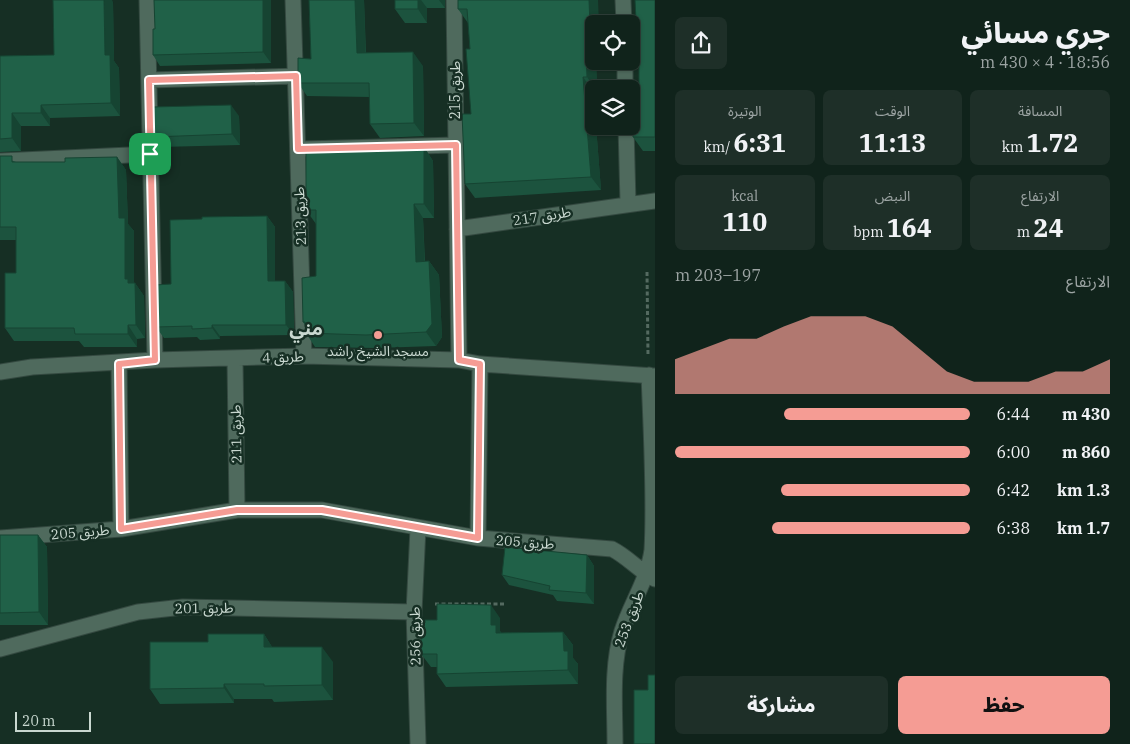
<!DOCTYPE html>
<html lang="ar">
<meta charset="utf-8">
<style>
:root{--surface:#10231b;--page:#1e2f28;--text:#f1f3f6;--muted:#9ca4a3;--line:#30403a;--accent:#f59c94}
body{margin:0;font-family:"IBM Plex Serif","Noto Sans Arabic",serif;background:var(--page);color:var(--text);direction:rtl;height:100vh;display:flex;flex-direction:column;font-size:19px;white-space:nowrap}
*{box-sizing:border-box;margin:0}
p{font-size:16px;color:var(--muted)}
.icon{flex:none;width:28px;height:28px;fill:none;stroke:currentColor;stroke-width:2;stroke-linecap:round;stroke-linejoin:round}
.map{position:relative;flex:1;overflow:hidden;direction:ltr}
.panel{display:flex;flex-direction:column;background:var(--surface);width:475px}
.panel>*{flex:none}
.tools{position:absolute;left:585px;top:15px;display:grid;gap:10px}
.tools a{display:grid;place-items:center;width:55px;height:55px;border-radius:8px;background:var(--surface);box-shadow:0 1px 4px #0004,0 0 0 1px var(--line);font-size:25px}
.scale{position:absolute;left:15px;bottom:12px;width:76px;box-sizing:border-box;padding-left:5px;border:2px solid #c9d8d0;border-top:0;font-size:14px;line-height:18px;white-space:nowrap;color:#c9d8d0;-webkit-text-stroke:4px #162f24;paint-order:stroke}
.pin{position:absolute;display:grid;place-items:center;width:42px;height:42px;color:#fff;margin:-21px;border-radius:10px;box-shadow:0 2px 8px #0006}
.round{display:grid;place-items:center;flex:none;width:52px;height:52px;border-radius:8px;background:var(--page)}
.head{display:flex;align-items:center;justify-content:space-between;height:85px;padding:0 20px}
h1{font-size:28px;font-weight:800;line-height:38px}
.stats{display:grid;grid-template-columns:repeat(3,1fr);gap:8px;height:85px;padding:5px 20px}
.stats div{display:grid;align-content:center;border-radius:8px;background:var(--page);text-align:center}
.stats b{font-size:25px;font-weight:800}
.stats small{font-size:14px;font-weight:400}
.stats p{font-size:14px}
.chart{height:140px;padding:10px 20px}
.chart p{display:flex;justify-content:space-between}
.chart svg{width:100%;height:90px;margin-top:5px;fill:var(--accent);opacity:.7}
.cta{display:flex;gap:10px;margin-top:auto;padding:10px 20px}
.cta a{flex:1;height:58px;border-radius:8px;background:var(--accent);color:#111;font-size:20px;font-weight:800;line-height:58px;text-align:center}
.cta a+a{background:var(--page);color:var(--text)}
ul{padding:0 20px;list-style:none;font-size:16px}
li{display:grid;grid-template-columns:80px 60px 1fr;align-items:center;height:38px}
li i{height:12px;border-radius:6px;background:var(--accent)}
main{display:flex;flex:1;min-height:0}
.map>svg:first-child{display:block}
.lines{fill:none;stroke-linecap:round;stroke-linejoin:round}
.minor-casing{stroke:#344940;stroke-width:17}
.path{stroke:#546a60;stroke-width:3;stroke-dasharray:4 2.5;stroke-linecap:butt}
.minor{stroke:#4f6a5d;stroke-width:15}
.wall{fill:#1c533e}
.shaded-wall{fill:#164432}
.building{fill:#206148;stroke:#164432}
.route-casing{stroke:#fff;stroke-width:10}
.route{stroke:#f59c94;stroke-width:6}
.poi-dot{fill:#f59c94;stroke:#162f24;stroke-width:2}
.labels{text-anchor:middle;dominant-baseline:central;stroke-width:5;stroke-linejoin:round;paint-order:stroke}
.street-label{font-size:14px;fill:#c9d8d0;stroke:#162f24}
.poi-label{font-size:14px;fill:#c9d8d0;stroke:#162f24}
.district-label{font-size:19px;font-weight:bold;fill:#c9d8d0;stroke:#162f24}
</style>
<main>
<section class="panel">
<div class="head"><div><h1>جري مسائي</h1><p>18:56 · 4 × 430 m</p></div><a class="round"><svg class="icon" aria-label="share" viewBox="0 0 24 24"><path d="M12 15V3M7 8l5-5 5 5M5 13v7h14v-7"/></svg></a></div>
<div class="stats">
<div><p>المسافة</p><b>1.72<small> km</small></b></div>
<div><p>الوقت</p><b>11:13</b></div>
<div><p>الوتيرة</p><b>6:31<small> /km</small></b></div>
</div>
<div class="stats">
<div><p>الارتفاع</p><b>24<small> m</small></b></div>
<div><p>النبض</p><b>164<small> bpm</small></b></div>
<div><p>kcal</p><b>110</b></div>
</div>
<div class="chart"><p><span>الارتفاع</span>197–203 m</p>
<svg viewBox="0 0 160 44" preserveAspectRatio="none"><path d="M0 44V27L10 22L20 17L30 17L40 11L50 6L60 6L70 6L80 11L90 22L100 33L110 38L120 38L130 38L140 33L150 33L160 27V44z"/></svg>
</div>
<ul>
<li><b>430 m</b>6:44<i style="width:63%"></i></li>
<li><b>860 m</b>6:00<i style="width:100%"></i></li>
<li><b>1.3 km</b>6:42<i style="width:64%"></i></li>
<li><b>1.7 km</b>6:38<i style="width:67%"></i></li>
</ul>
<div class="cta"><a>حفظ</a><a>مشاركة</a></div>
</section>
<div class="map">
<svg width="655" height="744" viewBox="0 0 655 744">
<rect width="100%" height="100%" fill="#162f24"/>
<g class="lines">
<defs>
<path id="minor" d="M147,0l8,360
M293,0l11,356
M454,0l5,360
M623,0l1,24
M625,61v28
M149,80l147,-4
M626,126l2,77
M304,149l152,-4
M0,161l151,-7
M457,229l198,-28
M235,359l2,151
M119,364l2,165
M0,372l32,-5 123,-7 149,-4 155,4 21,4 175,12
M418,528l-4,84 4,132
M0,538l121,-9 116,-19h85l156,28 134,11c16,8 27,22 43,30
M478,538l2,-174
M0,649l138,-37 45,-5 231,5
M615,744c0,-37 -4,-77 7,-113 9,-28 26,-52 30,-81 3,-53 -1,-121 -3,-175"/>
</defs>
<use href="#minor" class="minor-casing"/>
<path class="path" d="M647,272l1,84
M435,604h70"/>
<use href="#minor" class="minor"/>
</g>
<path class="wall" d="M271,0v63l-111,3 -7,-11 2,-26z
M309,0h55l2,53 57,13 1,70 -44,2 -10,-14v-27l-63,-1 -9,-13 13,-24z
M395,0h50v8h-18v15h-22l-10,-14z
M458,0h140l-4,24v37h2l1,28h-3l-1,2 1,35h2l5,64 -126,8 -10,-14 6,-70 -1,-65 -2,-26 -10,-14z
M655,0v151h-12l-10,-14 6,-33v-79l-3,-4z
M113,2l1,59 5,7 1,48 -70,2v8h-29v25l-21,1v-96l54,-1z
M239,116l1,29 -80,2 -7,-10z
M414,142l4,5h6l9,14 1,57h-11l2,43h4l10,14 3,62 -6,9 -60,2 -61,-1 -9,-14 -1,-8 -2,-3 13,-46v-52l-10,-14 65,-61z
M0,156l16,6h49l52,-5 9,13 2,54 6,7v52h1l9,13 1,42 -8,1v8h-53l-5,-6h-65l-9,-13 11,-55v-33h-16z
M267,216l8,11v54h10l8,11 1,43 -74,1v3l-20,1 -3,-3 -33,1 -8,-11 15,-43 31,-65z
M0,535h38l9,12 1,78h-48z
M587,555l7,11v38l-37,-3 -4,-6 -44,-10 -7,-10z
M500,618v13l1,2 62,-1 10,13v13l5,6v20l-132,3 -9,-13v-7h-6l-10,-13z
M264,634l8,13 61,15v38l-59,2 -2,-3h-38v4l-74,1 -10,-15 58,-47z"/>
<path class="shaded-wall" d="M104,0h8l1,2 1,59 5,7 1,48 -9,-13 -6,-48z
M263,0h8v63l-8,-11z
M355,0h9l2,67 -9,-14z
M418,0h3l6,8v15l-9,-14z
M439,0h6v8z
M589,0h9l1,24h-5v7l-4,-6z
M585,25l9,12v24h2l1,28h-1l-9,-12z
M413,52l10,14 1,70 -10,-13z
M583,77l10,14 1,35h2l5,64 -10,-13z
M41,105l9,13v8l-9,-13z
M231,105l8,11 1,29 -8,-11z
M12,113l9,13v25l-9,-13z
M414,142l10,13v-8l9,14 1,57 -10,-14 -10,-57z
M117,157l9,13 2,54 6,7v57l1,-5 9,13 1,42 -9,-13 -11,-46 -6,-61z
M414,204l9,14 2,57 -9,-13z
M267,216l8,11v65l-7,-11z
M429,261l10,14 3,62 -6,9 -10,-14z
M285,281l8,11 1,43 -8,-10z
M128,325l9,14v8l-9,-13z
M212,325l8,11v3l-8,-11z
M38,535l9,12 1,78 -9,-13z
M587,555l7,11v38l-8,-11z
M491,605l9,13v13l6,8v8l-15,-22z
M563,632l10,13v13l5,6v20l-10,-14 -4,-19z
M264,634l10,16 -10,-3z
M322,647l11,15v38l-11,-15z
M224,684l10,15v4l-10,-15z"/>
<path class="building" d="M53,0h51l1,55h5l1,48 -70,2v8h-29v25l-12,1v-83l54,-1z
M154,0h109v52l-110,3v-26h2z
M309,0h46l2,53 56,-1 1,71 -44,1 -1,-41h-71v-25l13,1z
M395,0h23v9h-23z
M458,0h131l1,25h-5l2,52h-4l8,100 -126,7 -3,-70h9l-5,-65h4l-3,-40h-9z
M635,0h20v137h-22v-33h6v-83h-3z
M231,105l1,29 -79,3v-30z
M414,142v5h10v57h-10l2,58 13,-1 3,63 -6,8 -60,3 -60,-2 -1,-11h-2l-1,-44 14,-2v-66h-10v-62l65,1 -1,-6z
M0,156h12v6h53v-4l52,-1 2,61h6v61h3v4h7l1,42h-8v9h-53l-1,-6h-69v-55h11v-46h-16z
M267,216l1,65h17l1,44h-74v3l-20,1v-3l-36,1 -1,-42 16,-1 -1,-64 32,-1v-2z
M0,535h38l1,77 -39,1z
M505,547l82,8 -1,38 -37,-3 1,-4 -48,-11z
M437,604l54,1v20h5v8l67,-1 1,19h4v19l-131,4v-20h-16v-34h16z
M208,634h56v13h58v38l-58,1v-2h-40v4l-74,1v-47h58z
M648,675h7v69h-21v-54h14z"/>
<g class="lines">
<defs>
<path id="route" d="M296,76l2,73 158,-4 3,215 21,4 -2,174 -156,-28h-85l-116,19 -2,-165 36,-4 -6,-280z"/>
</defs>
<use href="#route" class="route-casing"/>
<use href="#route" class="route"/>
</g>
<circle class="poi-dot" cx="378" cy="335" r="5"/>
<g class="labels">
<g class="street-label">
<text transform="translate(455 90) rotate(-90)">طريق 215</text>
<text transform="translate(300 216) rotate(-92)">طريق 213</text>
<text transform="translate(542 216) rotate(-9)">طريق 217</text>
<text transform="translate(283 357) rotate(-2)">طريق 4</text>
<text transform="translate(236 434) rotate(-91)">طريق 211</text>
<text transform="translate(80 532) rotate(-5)">طريق 205</text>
<text transform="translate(525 542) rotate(4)">طريق 205</text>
<text transform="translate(204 608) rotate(-1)">طريق 201</text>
<text transform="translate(629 619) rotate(-69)">طريق 253</text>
<text transform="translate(415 636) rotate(-91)">طريق 256</text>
</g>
<g class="poi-label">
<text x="378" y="351">مسجد الشيخ راشد</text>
</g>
<g class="district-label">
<text x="306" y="328">مني</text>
</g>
</g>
</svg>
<div class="tools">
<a><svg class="icon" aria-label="locate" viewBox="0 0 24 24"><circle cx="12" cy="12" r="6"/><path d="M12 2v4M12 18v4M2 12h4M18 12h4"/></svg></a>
<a><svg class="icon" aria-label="layers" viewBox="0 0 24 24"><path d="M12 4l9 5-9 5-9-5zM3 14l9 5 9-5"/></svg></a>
</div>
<div class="scale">20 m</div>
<div class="pin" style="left:150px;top:154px;background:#1e9e55"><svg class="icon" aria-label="arrive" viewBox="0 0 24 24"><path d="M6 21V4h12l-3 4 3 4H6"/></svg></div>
</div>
</main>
